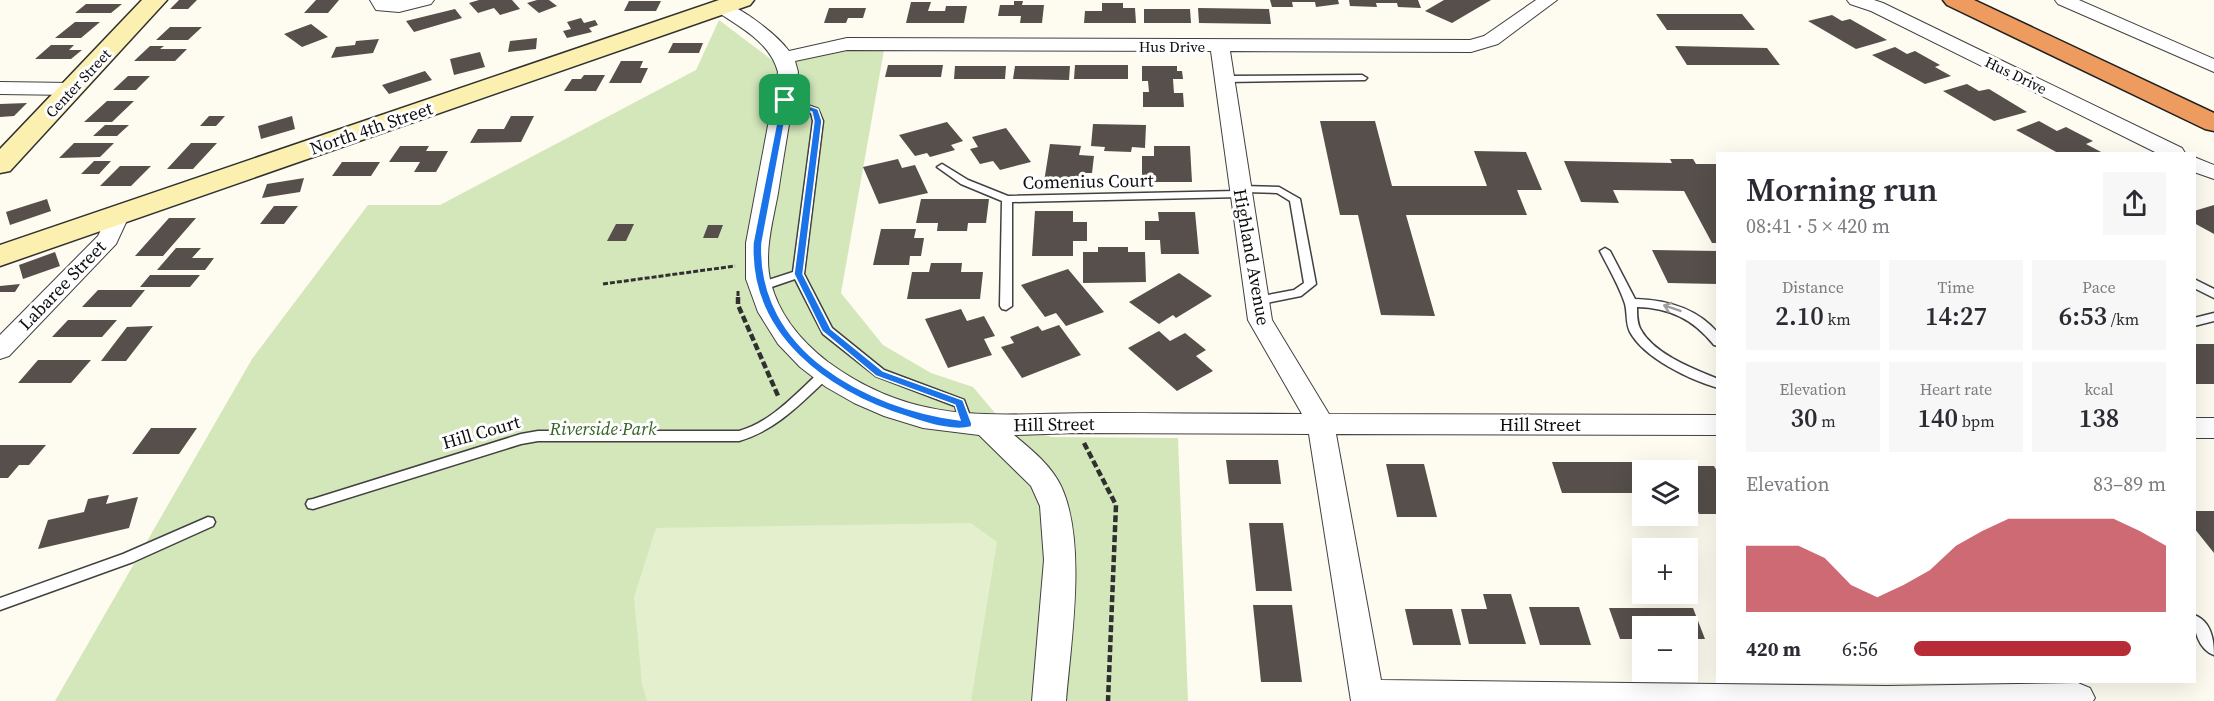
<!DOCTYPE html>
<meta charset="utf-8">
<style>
:root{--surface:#fff;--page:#f7f7f7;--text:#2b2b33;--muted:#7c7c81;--accent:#b82c38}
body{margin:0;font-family:"Source Serif 4",serif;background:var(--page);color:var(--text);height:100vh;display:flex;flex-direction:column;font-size:22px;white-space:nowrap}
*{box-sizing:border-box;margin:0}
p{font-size:20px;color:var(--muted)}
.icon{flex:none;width:33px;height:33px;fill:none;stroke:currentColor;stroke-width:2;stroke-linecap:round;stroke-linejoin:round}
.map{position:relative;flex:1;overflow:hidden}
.side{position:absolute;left:1716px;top:152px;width:480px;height:531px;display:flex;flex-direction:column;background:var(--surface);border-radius:0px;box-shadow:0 6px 24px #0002}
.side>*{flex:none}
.fabs{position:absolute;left:1632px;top:460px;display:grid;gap:12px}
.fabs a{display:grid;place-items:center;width:66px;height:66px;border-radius:0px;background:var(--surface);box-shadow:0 6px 24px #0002;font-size:30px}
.pin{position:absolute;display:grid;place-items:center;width:51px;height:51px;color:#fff;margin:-26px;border-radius:12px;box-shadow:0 3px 9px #0006}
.round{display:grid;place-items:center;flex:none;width:63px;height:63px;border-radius:0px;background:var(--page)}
.summary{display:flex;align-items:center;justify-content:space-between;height:102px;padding:0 30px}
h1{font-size:33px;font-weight:600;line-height:45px}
.figures{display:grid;grid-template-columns:repeat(3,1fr);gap:9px;height:102px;padding:6px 30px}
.figures div{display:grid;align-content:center;border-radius:0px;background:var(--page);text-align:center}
.figures b{font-size:26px;font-weight:600}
.figures small{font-size:16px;font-weight:400}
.figures p{font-size:16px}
.chart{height:168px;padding:12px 30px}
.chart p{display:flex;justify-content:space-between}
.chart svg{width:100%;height:108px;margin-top:6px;fill:var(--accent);opacity:.7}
ul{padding:0 30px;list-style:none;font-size:20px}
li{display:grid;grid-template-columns:96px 72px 1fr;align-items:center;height:45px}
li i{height:15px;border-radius:8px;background:var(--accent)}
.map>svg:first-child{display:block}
.green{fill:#d4e7bb}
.pitch{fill:#e4efcd}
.building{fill:#564f4b}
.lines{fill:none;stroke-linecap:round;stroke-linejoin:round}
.lane-casing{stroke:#414141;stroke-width:3}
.street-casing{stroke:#414141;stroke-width:2}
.secondary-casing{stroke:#303030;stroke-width:3}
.highway-casing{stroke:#1f1f1f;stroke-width:3}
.path-far1{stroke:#303030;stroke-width:3;stroke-dasharray:5 2;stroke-linecap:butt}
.path{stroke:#303030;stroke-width:4.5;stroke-dasharray:7 3;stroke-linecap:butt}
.lane{fill:#fff;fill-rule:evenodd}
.street{fill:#fff;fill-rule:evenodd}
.secondary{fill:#fbf0af;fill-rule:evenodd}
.highway{fill:#ed9b5f;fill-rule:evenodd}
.oneway{stroke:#9f9f9f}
.route{fill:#1a73e8;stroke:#fff;stroke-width:1.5;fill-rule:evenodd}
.labels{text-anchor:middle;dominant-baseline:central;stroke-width:6;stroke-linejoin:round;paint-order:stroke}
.far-street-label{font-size:15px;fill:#0e0e0e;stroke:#fff}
.street-label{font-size:18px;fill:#0e0e0e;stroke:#fff}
.park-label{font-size:18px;font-style:italic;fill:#316321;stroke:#fff}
</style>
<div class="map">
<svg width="2214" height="701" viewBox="0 0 2214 701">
<rect width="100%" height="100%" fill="#fefbf0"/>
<path class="green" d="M719,20l53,40 4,6 61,-15 47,-1 -43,243 42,52 48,28 42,14 27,32 51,18 127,1 10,263h-1133l197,-342 116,-154h72l256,-135z"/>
<path class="pitch" d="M971,523l26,19 -26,159h-324l-5,-17 -8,-87 22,-69z"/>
<path class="building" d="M179,0h18l-9,9h-18z
M316,0h23l-11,13h-24z
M479,0h33l8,9 -20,6 -6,-7 -16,5 -9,-10z
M537,0h12l8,6 -18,7 -12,-10z
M1270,0h68l1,4 -23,3 -1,-5h-23l1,5h-21z
M1349,0h69l3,8 -23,-1 -1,-4h-21l1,4 -27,-1z
M1444,0h47l-39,23 -27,-12z
M629,1h32l-5,10h-32z
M1014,1h9l-1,4h22l-2,18h-22l1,-7h-23l2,-11h14z
M911,2h20l-3,9h17l1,-5h21l-3,17h-58z
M1102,3h21v5h12l1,15h-52l1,-12h17z
M86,4h36l-11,9h-36z
M829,8h37l-3,10h-15l-2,5h-22z
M1198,8l71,1 2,15 -72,-1z
M455,9l7,9 -48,14 -8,-11z
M1144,9h46l1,14h-47z
M1656,14h86l13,16h-88z
M1832,15l10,6 8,-2 37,21 -31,9 -48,-28z
M581,18l3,5 11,-3 3,5 -9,3 3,4 -25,6 -4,-7 8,-2 -4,-7z
M75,22h25l-19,16h-26z
M311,24l17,13 -26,10 -18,-13z
M170,27h32l-14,13h-32z
M537,38l-1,11 -28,3 2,-11z
M379,39l-6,14 -42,5 5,-11 19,-2 1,-4z
M673,43h30l-4,10h-31z
M51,45h23l-5,5h13l-11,9h-36z
M150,46h14l-4,3h27l-12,12h-41z
M1675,46l92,2 13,17h-93z
M1895,47l12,7 8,-3 25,14 -5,2 16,9 -26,8 -53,-29z
M480,52l5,15 -31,8 -4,-16z
M621,61h22l-3,7h8l-7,15h-32z
M888,65h55l-2,12h-56z
M1075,65h53v14h-54z
M955,66h51l-1,13h-51z
M1015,66h55l-1,14 -56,-1z
M1142,66h35v5h5l1,8h-10l1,14h9l1,14h-41v-15h6l-1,-11h-6z
M425,71l7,9 -43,14 -7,-9z
M584,75h21l-9,16h-32l8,-12h9z
M128,76h22l-14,14h-23z
M1967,84l12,7 10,-2 38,23 -33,9 -51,-30z
M107,101h27l-22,21h-28z
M27,103l-13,13 -14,1v-13z
M209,116h16l-9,10h-16z
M292,116l3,13 -34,10 -3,-13z
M511,116h23l-13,26 -51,1 8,-14h26z
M1320,121h55l17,65h95l-13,-35 52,1 16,38h-25l10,25h-121l29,101 -54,-1 -23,-100h-18z
M2039,121l18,10 9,-4 27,14 -7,3 17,9h-45l-42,-23z
M947,122l16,19 -12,4 4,5 -25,7 -3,-4 -12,3 -16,-21z
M1093,124l53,1 -1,23 -13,-1 -1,5 -27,-1 1,-4 -14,-1z
M105,125h24l-12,11h-24z
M1006,128l25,34 -31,8 -7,-9 -13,3 -10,-15 8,-2 -6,-10z
M74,143h40l-14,14 -41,1z
M191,143h26l-24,26h-26z
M1050,144l31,2 -2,9 15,1 -2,17h-11l-1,10 -36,-1z
M400,146h29l-3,5h22l-12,21h-22l6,-10h-31z
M1154,146h36l2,36h-50v-26h12z
M898,159l4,9 13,-3 13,28 -49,11 -16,-37z
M1670,159h23l3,5h22v79h-6l-28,-52 -71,-1 6,13 -38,-1 -17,-41 108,2z
M94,161h17l-12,13h-18z
M342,162h38l-9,14h-39z
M120,166h31l-20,20h-31z
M304,178l-4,14 -38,6 5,-14z
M47,199l4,12 -41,14 -4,-13z
M921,199h68l-3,24h-18l-1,8h-30l1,-8h-22z
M2214,205v29l-20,-11v-12z
M274,206h24l-14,18h-24z
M1035,211h38v11h14v19h-14v15h-41z
M1158,212h37l4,42h-38l-1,-14h-15v-19h14z
M169,218h27l-33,38h-28z
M616,224h18l-8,17h-19z
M708,225h15l-5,13h-15z
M881,229h35l-2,9h10l-3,18h-11l-1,9h-36z
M1098,247h30v5h17l1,30 -63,1v-31h15z
M176,248h25l-9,10h22l-9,12h-48z
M1652,250l66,1v33l-50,-1z
M55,252l5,14 -37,13 -4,-14z
M931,263h31l-1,9h22l-3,27h-73l5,-27h17z
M1068,269l36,43 -38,14 -10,-13 -11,4 -24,-32z
M1179,273l33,23 -36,22 -3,-3 -14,9 -30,-22z
M150,275h50l-10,12h-50z
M20,284l-5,8h-15v-6z
M98,290h47l-14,17h-49z
M961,309l6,12 17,-5 11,20 -11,3 8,16 -44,13 -23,-49z
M68,320h49l-15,17h-50z
M1059,325l22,30 -59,23 -21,-31 13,-4 -4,-6 28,-11 4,5z
M153,326l-27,35h-25l26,-34z
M1159,331l11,10 15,-8 21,17 -10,6 17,15 -36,20 -49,-43z
M2194,344h20v40h-20z
M38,360h53l-20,23h-53z
M151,428h46l-18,26h-47z
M0,445h46l-17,20h-10l-11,13h-8z
M1226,460h52l3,24h-52z
M1653,460h32l2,6h27l4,7v41h-19l-9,-21h-2v-22h-30z
M1552,462h83l7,20v11h-80z
M1386,464h38l13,53h-40z
M109,495l-3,9 32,-7 -9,31 -91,21 10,-29 36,-8 4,-13z
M2194,511h20v42l-20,-25z
M1249,523h34l9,68h-36z
M1483,594h28l15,50h-57l-8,-35h26z
M1253,605h39l10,77h-41z
M1529,607h50l12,38h-51z
M1609,608h84l12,31h-17v-12h-46v12h-22z
M1405,609h47l9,36h-48z"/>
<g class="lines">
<defs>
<path id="lane" d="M1362,75l5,3 -2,2 -140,2 -5,-3 5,-3z
M785,97l33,12 5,12 -19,153 28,54 52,42 80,30 9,24 -1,3h-10l-7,-21 -79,-30 -53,-42 -28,-55 -35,12 -6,-4 2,-3 37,-12 20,-151 -2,-8 -29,-11v-4z
M942,164l26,16 40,16 229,-5v-4l4,-1 38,1 21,12 16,85 -15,12 -44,9 -6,-4 6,-4 37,-7 10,-7 -14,-82 -13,-8 -32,-1v4l-4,1 -229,5v104l-6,4 -4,-1 -2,-3 2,-105 -41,-17 -24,-17z
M1605,248l5,3 25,48c32,1 62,9 83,34v13l-4,-1c-21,-26 -44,-37 -77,-38 0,8 0,17 4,23 13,24 53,39 77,49v9c-28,-8 -74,-30 -88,-56 -5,-10 -2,-22 -6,-31 -6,-17 -16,-34 -24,-50z
M2194,279l20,10v9l-20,-10z
M2214,313v8l-20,5v-8z
M825,370l6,4 -2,3c-28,26 -52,53 -90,64h-201l-17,3 -208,65 -5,-1 -2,-4 2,-4 5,-1 208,-65 17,-3h201c33,-9 57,-38 82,-60z
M208,517l5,1 2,4 -2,4 -80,36 -133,48v-12l123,-44z
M2194,615c17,6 20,24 20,40 -16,-6 -20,-25 -20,-40z"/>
<path id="street" d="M370,0h64l-3,4 -32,8 -23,-2z
M1536,0h21l-59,44 -27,8 -241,-1 42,269 57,94 389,1v20l-382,-1 45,246 506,6 191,-3 12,5 5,10 -2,3h-742l-42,-267 -233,-1 -62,2c18,15 37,30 47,51 26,56 10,154 5,215h-34l12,-141 -4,-54 -9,-20 -52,-51 -56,-7 -39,-12 -30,-13 -28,-16 -26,-20 -22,-23 -20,-32 -12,-33v-36l32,-171c-8,-30 -38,-45 -62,-61l-3,-4 3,-4c19,-3 62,33 73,48l58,-13 623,2 14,-4zM847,50l364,1 37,269 54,94c-68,0 -136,-1 -204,-1 -103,0 -180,15 -270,-51 -26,-20 -49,-47 -57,-79 -8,-29 2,-62 7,-90 6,-40 13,-81 20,-121l-3,-11z
M1847,0h27l9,3 299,145 3,5h-28l-286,-142 -21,-7z
M2055,0h24l135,59v13l-156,-68z
M0,82l72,1 7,2 3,4 -3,4 -7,2 -72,-1z
M2194,157l20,8v14l-20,-7z
M118,209l8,2 3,5 -13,28 -107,112 -9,3v-24l98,-99 12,-25z
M2194,418h20v20h-20z"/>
<path id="secondary" d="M142,0h25l-157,171 -10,2v-24z
M719,0h35l-4,5 -750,261v-21z"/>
<path id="highway" d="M1943,0h31l240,113v18l-9,-2 -258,-124z"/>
</defs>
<use href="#lane" class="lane-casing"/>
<use href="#street" class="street-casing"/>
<use href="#secondary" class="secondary-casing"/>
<use href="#highway" class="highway-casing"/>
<path class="path-far1" d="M603,284l132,-18
M738,291v7"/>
<path class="path" d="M738,297v8l41,93
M1084,443l32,62 -8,196"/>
<use href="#lane" class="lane"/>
<use href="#street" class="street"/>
<use href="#secondary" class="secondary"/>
<use href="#highway" class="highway"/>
</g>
<defs><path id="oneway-shaft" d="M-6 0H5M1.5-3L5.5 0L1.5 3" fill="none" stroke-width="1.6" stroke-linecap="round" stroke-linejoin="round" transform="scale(1.5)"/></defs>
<use class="oneway" href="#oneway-shaft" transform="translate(1672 308) rotate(-161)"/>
<path class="route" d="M785,98l33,11 4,12 -19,153 28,55 52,42 80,29 9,24 -1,3c-19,5 -45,-4 -63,-10 -80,-25 -159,-81 -155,-174l28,-143zM788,104l24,8 2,9 -20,153 28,57 54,45 79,29 5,15c-93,-12 -203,-69 -198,-177z"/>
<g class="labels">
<g class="far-street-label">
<text x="1172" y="46">Hus Drive</text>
<text transform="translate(2016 75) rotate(26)">Hus Drive</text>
<text transform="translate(78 83) rotate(-47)">Center Street</text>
</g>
<g class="street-label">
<text transform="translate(371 128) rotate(-19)">North 4th Street</text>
<text transform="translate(1088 181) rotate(-1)">Comenius Court</text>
<text transform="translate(1252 257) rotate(80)">Highland Avenue</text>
<text transform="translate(62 285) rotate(-46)">Labaree Street</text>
<text transform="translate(1054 424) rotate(-1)">Hill Street</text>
<text x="1540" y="424">Hill Street</text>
<text transform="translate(481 432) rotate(-16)">Hill Court</text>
</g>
<g class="park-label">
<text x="603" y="428">Riverside Park</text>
</g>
</g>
</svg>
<div class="fabs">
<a><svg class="icon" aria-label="layers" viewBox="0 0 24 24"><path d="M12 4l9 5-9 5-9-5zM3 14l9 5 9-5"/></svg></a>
<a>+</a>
<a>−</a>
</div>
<div class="pin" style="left:785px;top:100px;background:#1e9e55"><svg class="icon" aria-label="arrive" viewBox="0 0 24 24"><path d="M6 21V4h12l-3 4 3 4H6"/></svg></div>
<section class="side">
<div class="summary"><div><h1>Morning run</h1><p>08:41 · 5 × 420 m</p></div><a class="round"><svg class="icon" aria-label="share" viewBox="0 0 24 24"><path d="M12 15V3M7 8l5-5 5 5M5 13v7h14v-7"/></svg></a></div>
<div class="figures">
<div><p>Distance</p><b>2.10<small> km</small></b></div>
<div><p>Time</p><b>14:27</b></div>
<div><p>Pace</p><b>6:53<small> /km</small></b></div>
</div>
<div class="figures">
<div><p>Elevation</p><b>30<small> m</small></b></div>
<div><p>Heart rate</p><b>140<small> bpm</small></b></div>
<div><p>kcal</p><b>138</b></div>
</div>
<div class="chart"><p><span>Elevation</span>83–89 m</p>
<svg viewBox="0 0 160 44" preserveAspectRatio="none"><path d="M0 44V17L10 17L20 17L30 22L40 33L50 38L60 33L70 27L80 17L90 11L100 6L110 6L120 6L130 6L140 6L150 11L160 17V44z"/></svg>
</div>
<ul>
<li><b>420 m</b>6:56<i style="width:86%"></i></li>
</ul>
</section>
</div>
